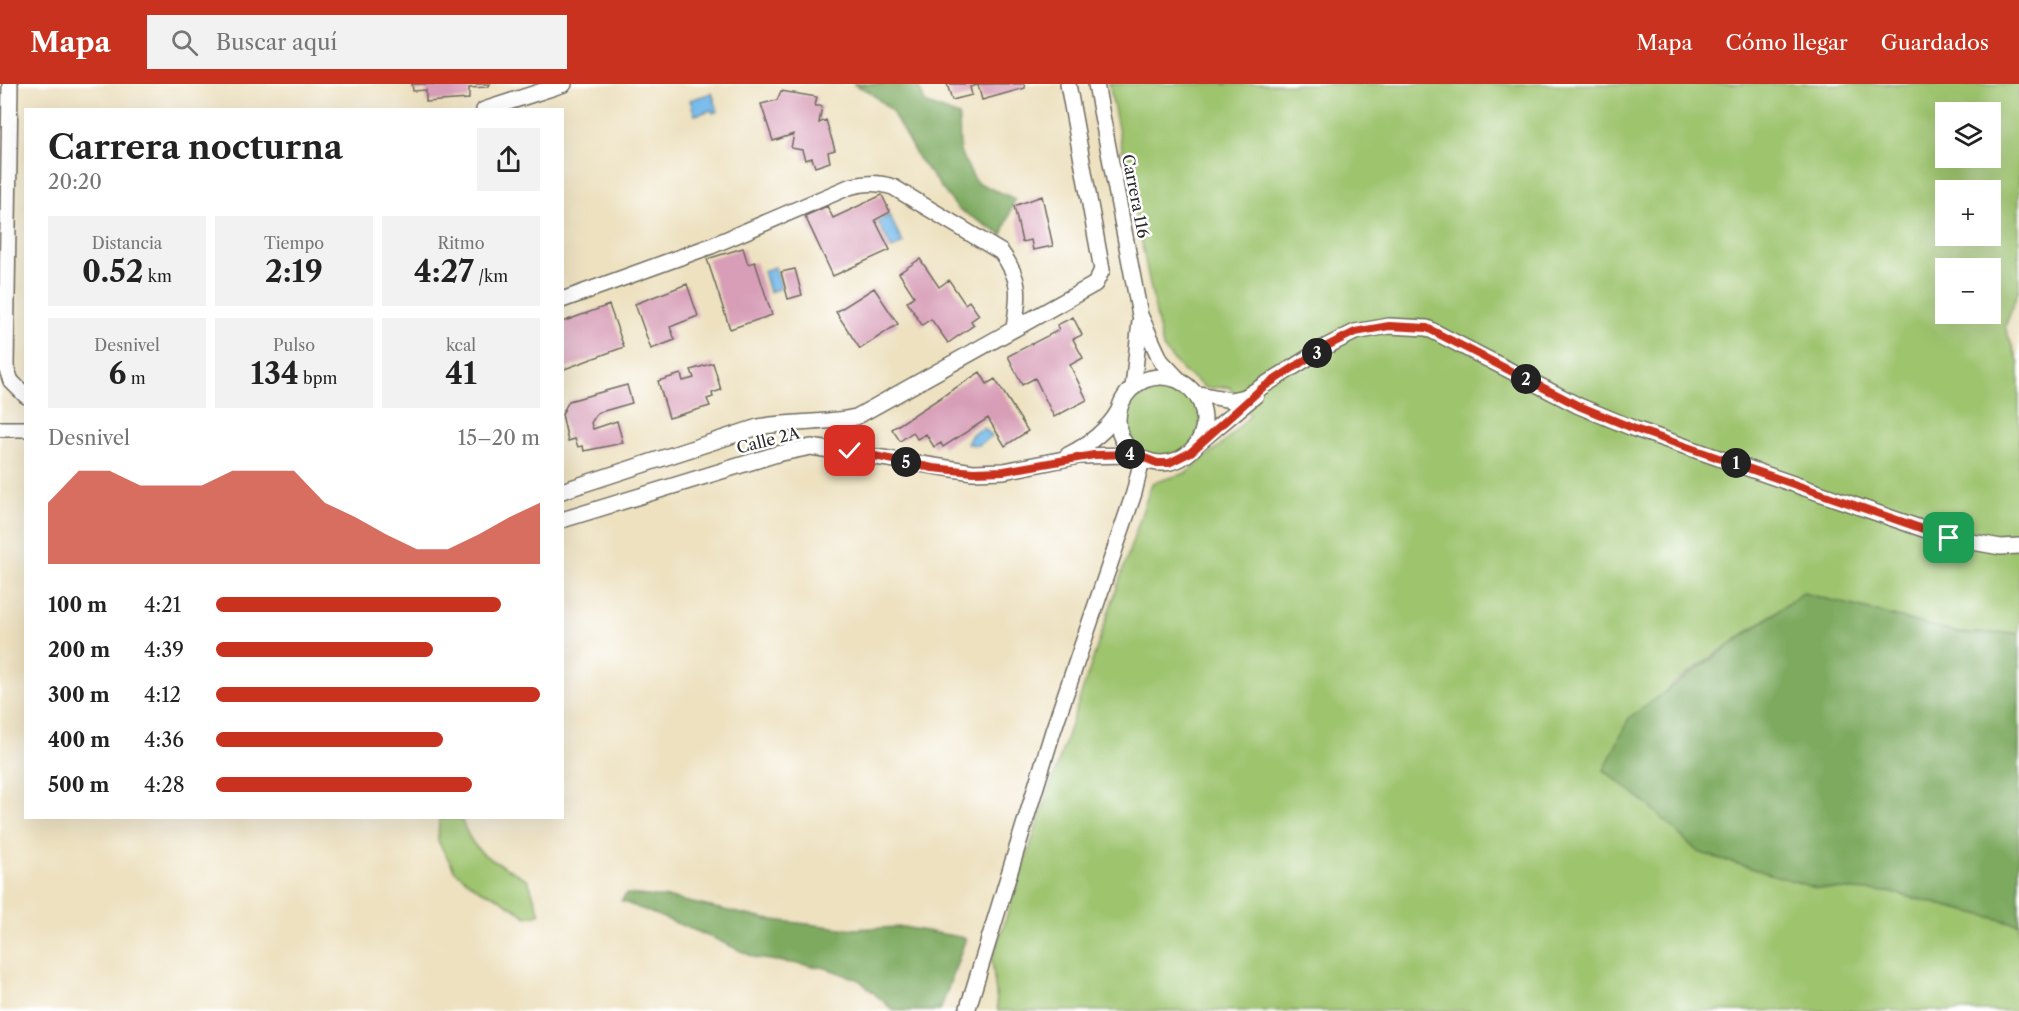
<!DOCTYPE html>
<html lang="es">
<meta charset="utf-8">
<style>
:root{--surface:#fff;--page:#f2f2f2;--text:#222;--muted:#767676;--accent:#c8321e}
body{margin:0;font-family:"Libre Caslon Text",serif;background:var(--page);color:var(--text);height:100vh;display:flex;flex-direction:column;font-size:22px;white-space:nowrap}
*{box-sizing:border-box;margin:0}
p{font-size:20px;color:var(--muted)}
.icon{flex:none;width:33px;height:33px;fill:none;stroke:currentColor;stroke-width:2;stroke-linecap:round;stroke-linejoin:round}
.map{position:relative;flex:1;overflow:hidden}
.panel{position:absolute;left:24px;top:24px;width:540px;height:711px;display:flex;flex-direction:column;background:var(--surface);border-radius:0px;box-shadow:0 6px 24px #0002}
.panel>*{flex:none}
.fabs{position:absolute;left:1935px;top:18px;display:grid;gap:12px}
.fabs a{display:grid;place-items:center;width:66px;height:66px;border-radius:0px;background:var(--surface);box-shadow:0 6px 24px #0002;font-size:30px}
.pin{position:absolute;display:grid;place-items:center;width:51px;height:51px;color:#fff;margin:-26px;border-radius:12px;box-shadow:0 3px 9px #0006}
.km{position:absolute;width:30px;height:30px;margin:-15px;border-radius:50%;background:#222;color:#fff;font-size:16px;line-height:30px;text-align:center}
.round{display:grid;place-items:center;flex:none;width:63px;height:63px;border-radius:0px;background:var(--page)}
.overview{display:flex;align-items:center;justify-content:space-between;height:102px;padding:0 24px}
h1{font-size:33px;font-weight:700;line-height:45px}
.figures{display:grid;grid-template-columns:repeat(3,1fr);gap:9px;height:102px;padding:6px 24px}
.figures div{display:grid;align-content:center;border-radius:0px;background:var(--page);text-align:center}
.figures b{font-size:30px;font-weight:700}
.figures small{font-size:16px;font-weight:400}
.figures p{font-size:16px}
.chart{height:168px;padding:12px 24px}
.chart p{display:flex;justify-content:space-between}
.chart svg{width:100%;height:108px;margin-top:6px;fill:var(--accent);opacity:.7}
ul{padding:0 24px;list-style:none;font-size:20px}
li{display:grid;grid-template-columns:96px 72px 1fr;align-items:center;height:45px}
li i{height:15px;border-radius:8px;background:var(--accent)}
header{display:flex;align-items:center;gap:36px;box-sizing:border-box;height:84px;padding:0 30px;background:var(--accent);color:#fff}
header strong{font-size:28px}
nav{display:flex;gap:33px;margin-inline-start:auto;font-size:21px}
.search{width:420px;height:54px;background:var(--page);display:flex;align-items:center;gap:15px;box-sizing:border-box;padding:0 21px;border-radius:0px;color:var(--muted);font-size:22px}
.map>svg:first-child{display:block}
.green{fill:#9ec46e;stroke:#64784c;stroke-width:1.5;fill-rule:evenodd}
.forest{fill:#7eaa61;stroke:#546a46;stroke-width:1.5}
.water{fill:#73b9ea;stroke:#4f728a;stroke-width:1.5}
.building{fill:#d89eb7}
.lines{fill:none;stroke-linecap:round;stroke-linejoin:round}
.minor-casing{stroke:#6f6b5f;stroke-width:18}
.minor{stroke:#fff;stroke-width:15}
.route-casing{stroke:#fff;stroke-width:12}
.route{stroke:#c8321e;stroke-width:8}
.labels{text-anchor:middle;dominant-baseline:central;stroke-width:5;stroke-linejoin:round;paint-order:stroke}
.street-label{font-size:16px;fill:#2b2b2b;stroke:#fff}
</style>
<header>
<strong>Mapa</strong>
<div class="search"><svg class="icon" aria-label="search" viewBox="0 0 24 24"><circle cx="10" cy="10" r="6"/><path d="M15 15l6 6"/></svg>Buscar aquí</div>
<nav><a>Mapa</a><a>Cómo llegar</a><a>Guardados</a></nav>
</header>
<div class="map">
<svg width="2019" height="927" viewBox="0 0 2019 927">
<rect width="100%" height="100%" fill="#fff"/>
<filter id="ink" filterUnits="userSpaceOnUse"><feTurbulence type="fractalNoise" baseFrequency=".0167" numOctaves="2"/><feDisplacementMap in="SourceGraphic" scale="12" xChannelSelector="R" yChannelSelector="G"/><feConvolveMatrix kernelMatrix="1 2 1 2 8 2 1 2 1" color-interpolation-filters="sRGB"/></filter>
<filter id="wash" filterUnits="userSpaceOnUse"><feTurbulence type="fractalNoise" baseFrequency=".008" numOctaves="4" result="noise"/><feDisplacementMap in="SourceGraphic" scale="24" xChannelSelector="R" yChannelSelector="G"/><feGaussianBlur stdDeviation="1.35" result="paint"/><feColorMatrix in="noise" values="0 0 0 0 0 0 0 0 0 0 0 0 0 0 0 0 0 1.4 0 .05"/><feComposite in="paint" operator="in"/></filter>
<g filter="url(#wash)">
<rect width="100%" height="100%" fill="#ede1c0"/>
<path class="green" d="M1109,0h910v205l-14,38 14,37v269h-60l-156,-40 -130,91 -69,86 43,34 169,84 73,4 130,32v87h-1021l-6,-51 160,-477 34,-10 41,-33 23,-25 -21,-28 -23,1 -24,-18 -19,-22zM1946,28h44v46h-44zM1946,106h44v46h-44zM1946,184h44v46h-44z
M1118 336a43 43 0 1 1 86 0a43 43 0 1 1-86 0Z
M439,734h22c14,42 33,41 67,62l12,34 -13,3 -32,-21 -15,-6 -25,-19 -17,-30z"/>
<path class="forest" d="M853,0h65l7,19 34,13 1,36 16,30 39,17 -13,36 -44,-26 -40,-51 -27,-48 -23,-19z
M1803,509l156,40h60v291l-130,-32 -73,-4 -118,-36 -51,-48 -43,-34 25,-52z
M626,810l44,4 95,21 84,10 54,-2 63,11 -26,73h-46l-35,-31 -33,-12 -70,-10 -45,-21 -90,-36z"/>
<path class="water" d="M712,9l6,18 -5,2 -1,-3 -17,5 -5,-15z
M889,131l14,28 -11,6 -14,-28z
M775,183l6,21 -12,4 -6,-21z
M984,344l8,8 -13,9 -12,-1 5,-10z"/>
<g id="blocks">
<path class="building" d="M412,0h78l-3,3 -18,1v11l-43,3v-12l-13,1z
M947,0h77l1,4 -43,12 -4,-15 -8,2 2,8 -20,5z
M781,7l36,6 -2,9h7l-3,17 7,-3 9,30 -7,2 2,10 -15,5 -3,-9 -7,2 -3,-10 -11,-2 3,-14 -21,7 -12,-37 16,-4z
M882,111l8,17 -15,8 15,30 -57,26 -28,-60 22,-10 6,12z
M1042,112l11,50 -20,4 -2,-10 -9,2 -8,-36z
M743,164l5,16 7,-2 17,53 -42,14 -23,-70z
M920,175l19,28 10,-7 16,24 4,-3 10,14 -8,6 3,4 -26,18 -17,-24 -9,6 -15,-23 7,-6 -15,-23z
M795,185l7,26 -14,4 -7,-27z
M687,200l11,32 -28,11 5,13 -24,9 -16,-45z
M874,204l24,36 -38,25 -24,-37z
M609,221l15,42 -62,23v-48z
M1073,233l9,18 -9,4 10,19 -13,7 17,35 -33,17 -19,-39 -13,7 -14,-29 51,-26 -2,-5z
M713,279l8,27 -9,3 1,4 -6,2 3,7 -41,12 -11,-37 23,-7 2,7 11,-3 -3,-8z
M980,288l7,12 8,-5 33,52 -23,15 -17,-28 -45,29 -2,-4 -7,4 -8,-13 -9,5 -4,-7 -13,9 -8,-12z
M627,301l5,18 -35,10 -6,10 2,6 24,-8 6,22 -39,8 -1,-5 -5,1 -3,-8 -7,2 -6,-27 7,-13z"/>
</g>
</g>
<g filter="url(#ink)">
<use href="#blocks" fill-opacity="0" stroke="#6f6b5f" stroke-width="1.5"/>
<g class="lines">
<defs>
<path id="minor" d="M10,0l-4,283 5,14 15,15
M1096,0l44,231 21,46 19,20
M484,26l80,-26
M562,216l149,-54 138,-59c16,-4 28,-5 44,0l108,65c21,28 18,43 13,76
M1118 336a43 43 0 1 1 86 0a43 43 0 1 1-86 0Z
M1133,304l7,-67
M1194,309l36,7 15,-3 82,-51 28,-14 34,-6 38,2 152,78 56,23 314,109 52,9 18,-1
M0,345h26
M1198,359l58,-48
M1068,371c20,-10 41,-26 51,-45
M562,407l196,-64c32,-6 66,-3 98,-10l239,-133 7,-14 -34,-186
M562,436l215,-66 34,-7 162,25 31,-1 75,-15 56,-1
M967,927l86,-280 81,-238 8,-34"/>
</defs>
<use href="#minor" class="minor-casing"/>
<use href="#minor" class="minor"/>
</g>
</g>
<g class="lines" filter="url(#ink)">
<defs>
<path id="route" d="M850,367l83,17 40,4 31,-1 90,-16 41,-1 22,9h12l22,-11 71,-64 65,-42 28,-14 34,-6 38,2 152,78 56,23 314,109"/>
</defs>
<use href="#route" class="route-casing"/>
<use href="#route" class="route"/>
</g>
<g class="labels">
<g class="street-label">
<text transform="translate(1136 112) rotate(79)">Carrera 116</text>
<text transform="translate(768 356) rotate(-14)">Calle 2A</text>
</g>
</g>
</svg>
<div class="fabs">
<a><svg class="icon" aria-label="layers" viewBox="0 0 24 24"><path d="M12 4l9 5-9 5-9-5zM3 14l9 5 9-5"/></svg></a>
<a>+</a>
<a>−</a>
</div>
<div class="pin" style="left:1949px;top:454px;background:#1e9e55"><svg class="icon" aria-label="arrive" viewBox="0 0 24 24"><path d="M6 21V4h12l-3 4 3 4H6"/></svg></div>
<div class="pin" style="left:850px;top:367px;background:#d93025"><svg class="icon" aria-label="check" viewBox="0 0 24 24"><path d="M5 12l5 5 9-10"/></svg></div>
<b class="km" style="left:1736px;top:379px">1</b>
<b class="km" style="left:1526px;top:295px">2</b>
<b class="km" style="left:1317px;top:269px">3</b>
<b class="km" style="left:1130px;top:370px">4</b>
<b class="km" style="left:906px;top:378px">5</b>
<section class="panel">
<div class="overview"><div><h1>Carrera nocturna</h1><p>20:20</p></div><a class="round"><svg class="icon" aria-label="share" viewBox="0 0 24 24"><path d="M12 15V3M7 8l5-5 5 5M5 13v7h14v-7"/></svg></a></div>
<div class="figures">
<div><p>Distancia</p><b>0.52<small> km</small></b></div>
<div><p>Tiempo</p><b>2:19</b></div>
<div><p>Ritmo</p><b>4:27<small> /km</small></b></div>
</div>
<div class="figures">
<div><p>Desnivel</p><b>6<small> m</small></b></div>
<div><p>Pulso</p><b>134<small> bpm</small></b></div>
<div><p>kcal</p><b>41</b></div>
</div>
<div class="chart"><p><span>Desnivel</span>15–20 m</p>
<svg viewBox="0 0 160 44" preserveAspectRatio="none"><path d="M0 44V19L10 6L20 6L30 12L40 12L50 12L60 6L70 6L80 6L90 19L100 25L110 32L120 38L130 38L140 32L150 25L160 19V44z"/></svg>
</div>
<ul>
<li><b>100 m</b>4:21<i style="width:88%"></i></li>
<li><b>200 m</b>4:39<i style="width:67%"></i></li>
<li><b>300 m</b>4:12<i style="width:100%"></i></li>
<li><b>400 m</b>4:36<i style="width:70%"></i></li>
<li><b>500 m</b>4:28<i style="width:79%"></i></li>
</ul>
</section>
</div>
